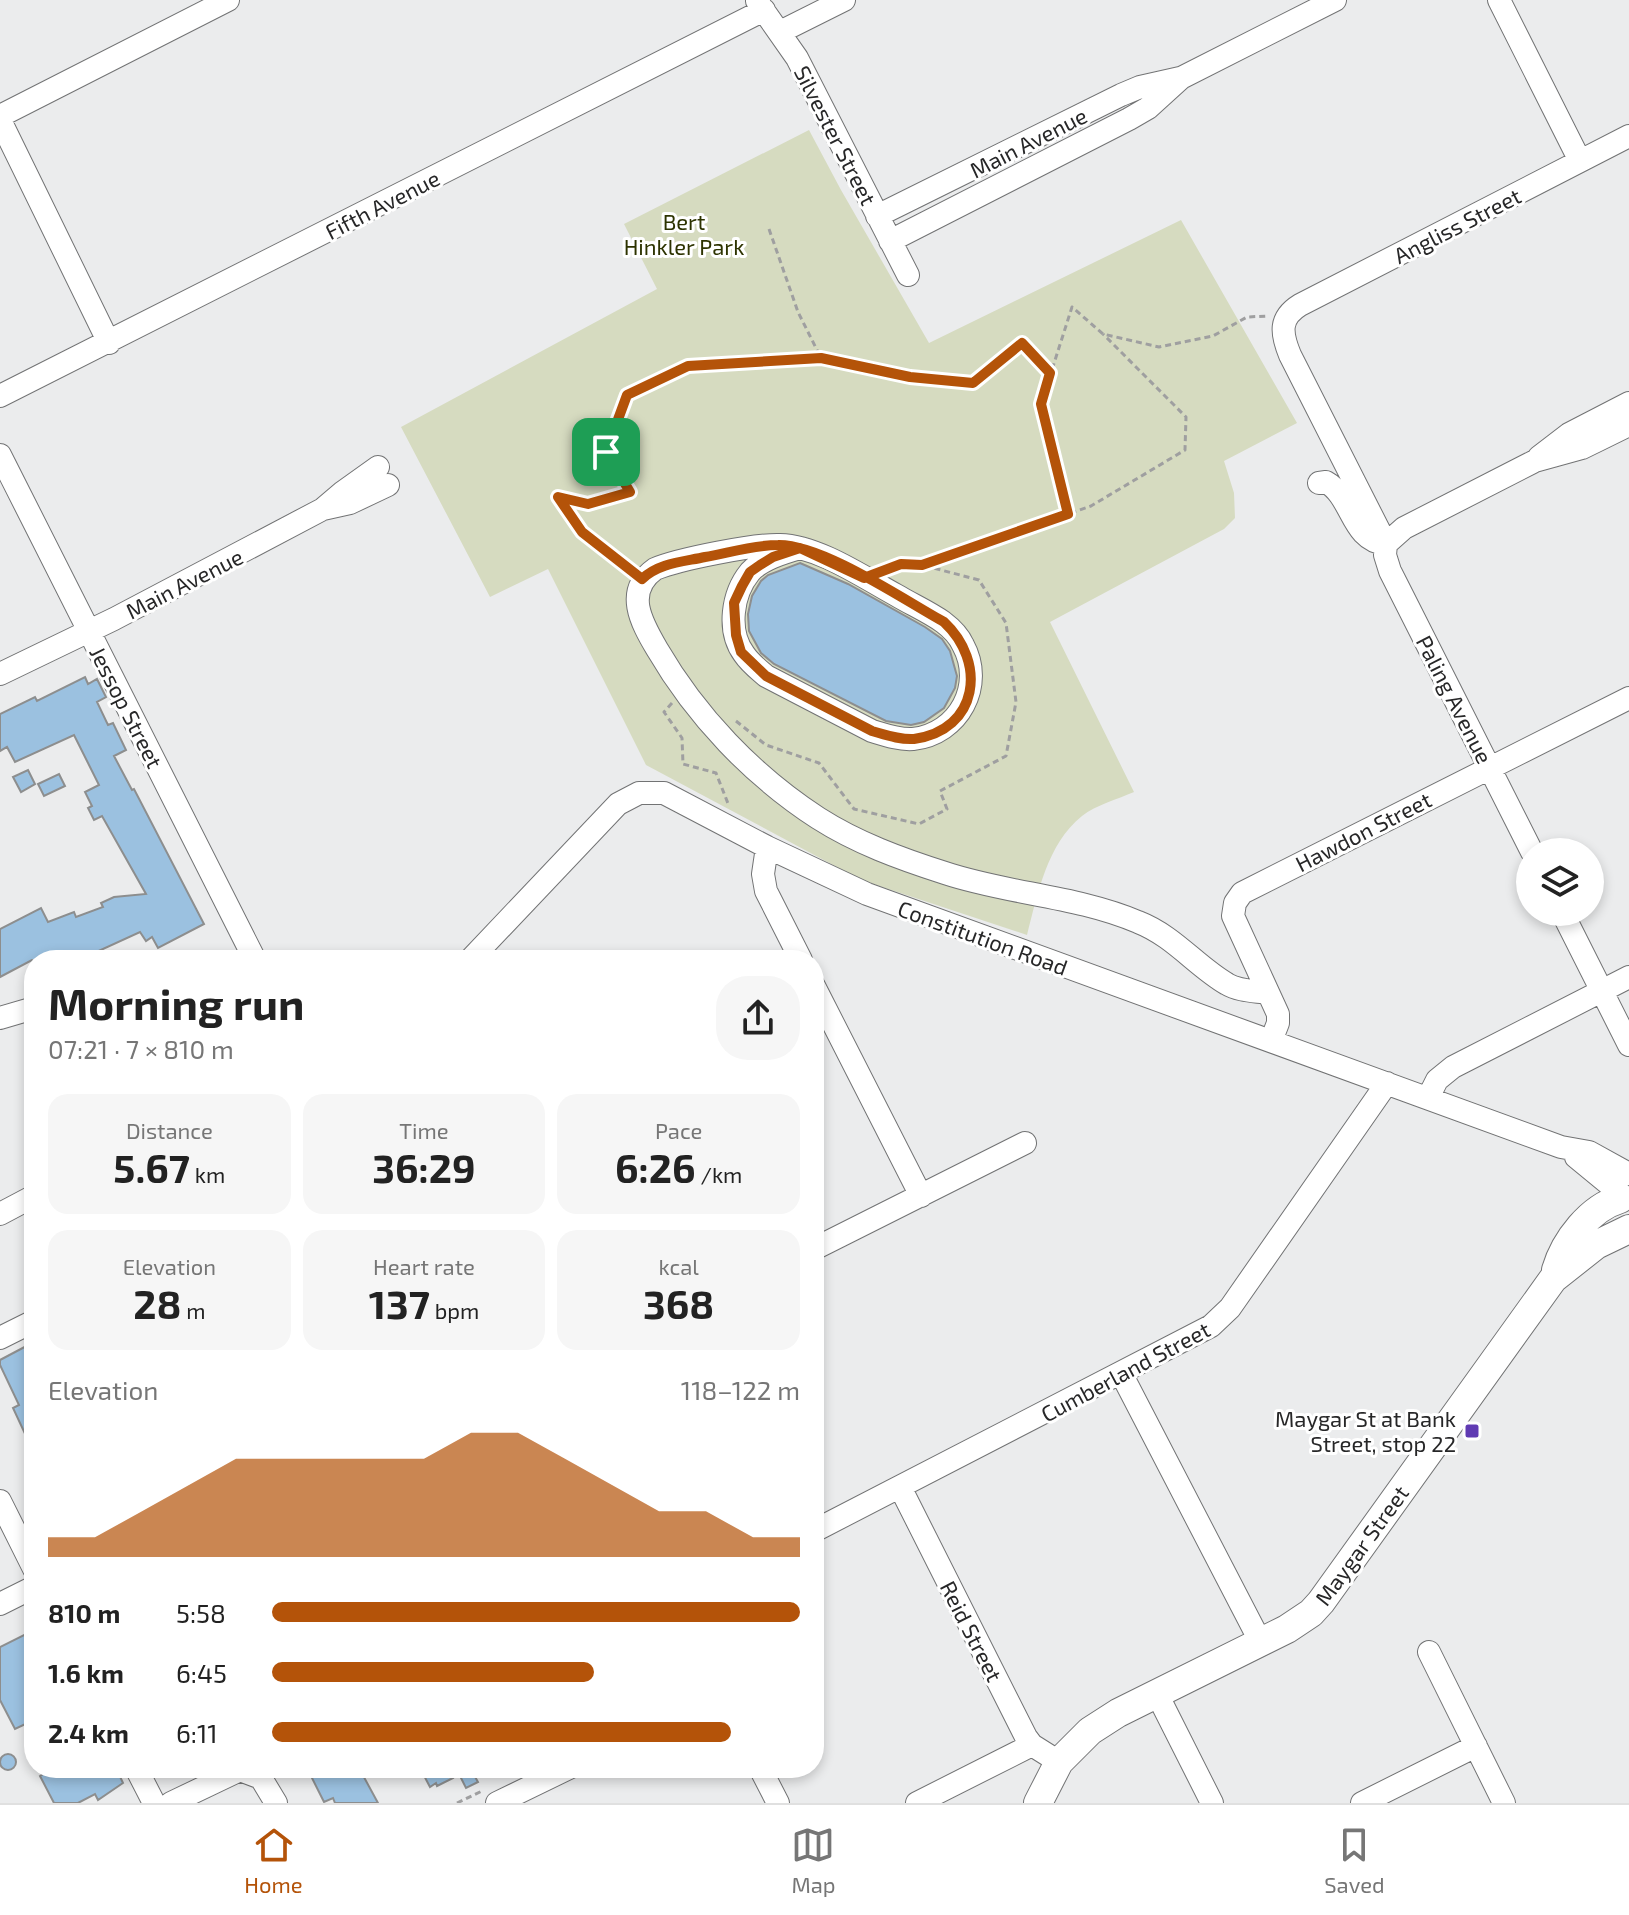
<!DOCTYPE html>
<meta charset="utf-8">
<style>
:root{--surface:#fff;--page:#f6f6f6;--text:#222;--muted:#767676;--line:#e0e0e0;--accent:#b45309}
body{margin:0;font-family:"Exo 2",sans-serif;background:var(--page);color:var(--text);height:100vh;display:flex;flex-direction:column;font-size:30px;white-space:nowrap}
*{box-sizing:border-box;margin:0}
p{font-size:26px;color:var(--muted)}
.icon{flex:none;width:44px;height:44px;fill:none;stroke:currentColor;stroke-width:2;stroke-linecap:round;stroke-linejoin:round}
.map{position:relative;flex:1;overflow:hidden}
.panel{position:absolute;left:24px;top:950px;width:800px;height:828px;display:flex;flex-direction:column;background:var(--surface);border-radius:32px;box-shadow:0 4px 12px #0003}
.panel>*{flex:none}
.fabs{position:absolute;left:1516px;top:838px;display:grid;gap:16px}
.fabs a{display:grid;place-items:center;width:88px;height:88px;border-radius:50%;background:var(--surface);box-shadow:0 4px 12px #0003;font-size:40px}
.pin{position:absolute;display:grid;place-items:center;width:68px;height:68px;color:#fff;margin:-34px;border-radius:16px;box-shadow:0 4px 12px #0006}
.round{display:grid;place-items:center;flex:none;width:84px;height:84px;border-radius:32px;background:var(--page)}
.head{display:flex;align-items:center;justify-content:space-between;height:136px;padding:0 24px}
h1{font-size:44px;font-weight:700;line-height:60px}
.figures{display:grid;grid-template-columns:repeat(3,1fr);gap:12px;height:136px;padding:8px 24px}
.figures div{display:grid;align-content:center;border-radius:20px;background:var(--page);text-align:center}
.figures b{font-size:40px;font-weight:700}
.figures small{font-size:22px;font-weight:400}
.figures p{font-size:22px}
.chart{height:224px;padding:16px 24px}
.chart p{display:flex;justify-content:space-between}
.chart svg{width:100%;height:144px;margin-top:8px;fill:var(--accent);opacity:.7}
ul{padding:0 24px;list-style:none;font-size:26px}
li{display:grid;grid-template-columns:128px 96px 1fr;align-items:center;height:60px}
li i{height:20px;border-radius:10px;background:var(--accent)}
.menu{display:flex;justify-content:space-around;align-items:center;height:112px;border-top:2px solid var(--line);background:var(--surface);font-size:22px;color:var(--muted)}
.menu a{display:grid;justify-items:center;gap:4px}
.menu .selected{color:var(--accent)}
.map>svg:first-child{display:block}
.green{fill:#d6dbc0}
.building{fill:#9bc1e0;stroke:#8d8e8e;stroke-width:2}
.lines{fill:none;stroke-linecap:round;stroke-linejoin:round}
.minor-casing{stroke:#727374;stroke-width:24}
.major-casing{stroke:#727374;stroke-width:30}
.path{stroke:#9f9fa0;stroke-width:3;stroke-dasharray:6 4;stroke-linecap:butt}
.minor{stroke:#fff;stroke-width:22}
.major{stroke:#fff;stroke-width:28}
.route-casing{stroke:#fff;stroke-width:16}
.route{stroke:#b45309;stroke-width:10}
.poi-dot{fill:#603bb3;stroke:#fff;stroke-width:3}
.labels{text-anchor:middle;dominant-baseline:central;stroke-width:6;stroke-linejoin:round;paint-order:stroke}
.street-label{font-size:22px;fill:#272728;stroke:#fff}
.park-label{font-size:22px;fill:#2d3300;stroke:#fff}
.poi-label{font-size:22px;fill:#272728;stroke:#fff;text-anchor:end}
</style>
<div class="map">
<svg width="1629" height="1803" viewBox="0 0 1629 1803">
<rect width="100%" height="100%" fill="#ebeced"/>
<path class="green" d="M809,130l32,60 88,153 252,-123 116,203 -73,38 10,32 1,25 -11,11 -174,93 84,170c-16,7 -38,13 -52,24 -35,28 -44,77 -55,119l-166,-55 -215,-115 -98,-196 -58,28 -89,-170 256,-138 -33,-65z"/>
<path class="building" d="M800,563l48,21 77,43 17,12 8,12 7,25 -2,12 -11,20 -20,14 -13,3 -25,-4 -112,-57 -13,-11 -12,-22 -1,-17 4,-18 9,-15 7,-6z
M85,677l3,7 9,-5 9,18 -9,5 11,23 5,-2 13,27 -12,6 18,34 2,-1 70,135 -46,24 -6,-11 -6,4 -6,-9 -61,28h-47l-32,17v-48l41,-21 7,14 26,-10 2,5 27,-10 -2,-4 13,-6 32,-3 -44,-78 -8,4 -6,-12 4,-2 -7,-14 14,-7 -25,-50 -59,27 -8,-15 -7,4v-37l35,-17 2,4z
M28,770l7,14 -14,8 -8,-15z
M59,774l6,12 -21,10 -6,-12z
M34,1342v111l-21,-45 6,-3 -19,-40v-5z
M26,1634l8,16v70l-19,9 -15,-29v-53z
M0 1762a8 8 0 1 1 16 0a8 8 0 1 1-16 0Z
M42,1768h74l7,15 -25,17 -3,-6 -17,9h-24l-14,-27 5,-3z
M307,1768h52l19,35h-43l-2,-5 -9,4z
M420,1768h28l5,10 -16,8 -1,-3 -6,4z
M456,1768h14l8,14 -12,6z"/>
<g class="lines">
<defs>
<path id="minor" d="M1499,0l81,161
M757,1l40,57 111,217
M780,32l64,-32
M0,116l228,-116
M0,120l109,223
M877,216l244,-121 19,-8 40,-9
M890,241l239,-122 19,-11 33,-30 154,-78
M0,396l764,-386
M0,455l255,505
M1539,457l30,-23 60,-31
M378,467l-35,25 -20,17 27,-6 38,-18
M1319,483l7,-1c27,15 25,59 60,62
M1386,544l18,-16 131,-67 47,-13 47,-23
M800,548c-17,5 -38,11 -50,24 -18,22 -23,59 -6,82 6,9 14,15 22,22l106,55c13,4 27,9 41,8 46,-5 72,-54 50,-94 -4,-9 -12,-17 -20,-23 -14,-10 -32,-18 -47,-27 -33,-18 -78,-49 -116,-50 -25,-1 -101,14 -125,24 -31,22 -14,53 2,80 39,67 95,126 161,169 39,25 83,41 127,55 63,21 132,23 193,49 36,14 58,44 89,62 11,7 29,7 41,9
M0,674l114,-55 209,-110
M767,847l-4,27 3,17 35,69
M1532,852l-142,-281 -5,-16 1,-11 -96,-189c-9,-22 -11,-37 10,-50l329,-169
M1562,912l67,133
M470,960l148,-156 21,-11h25l103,54 100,47 694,253 28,5 40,22
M814,986l107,210
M0,1018l34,-10
M1271,1041l7,-18v-9l-45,-98 2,-13 7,-10 387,-195
M1428,1098l9,-18 16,-13 176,-90
M1576,1157l45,37
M0,1214l34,-18
M814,1249l211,-106
M0,1338l34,-17
M1122,1375l139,268
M900,1487l126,250 6,8 27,17
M0,1501l34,68
M814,1531l397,-205 19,-18 157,-225
M0,1604l34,-17
M1429,1652l75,151
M1157,1694l55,109
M136,1768l18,35
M760,1768l18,35
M171,1803l69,-33 21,8 15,25
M497,1803l72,-35
M917,1803l115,-58
M1362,1803l114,-57"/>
<path id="major" d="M1556,1270c9,-30 34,-62 64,-71
M1038,1803l21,-41 31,-31 28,-18 169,-84 24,-16 10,-11 232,-323 43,-34 33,-16"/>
</defs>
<use href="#minor" class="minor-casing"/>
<use href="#major" class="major-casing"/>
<path class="path" d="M769,229l29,83 23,46
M1068,514l-27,-110 31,-97 31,27 56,13 54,-11 34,-19 21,-1
M630,568l-48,-36 -24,-35 30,7 42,-12 -24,-40 21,-57 61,-29 133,-8 89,19 63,6 49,-40 28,30
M890,568l11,-4 21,1 169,-59 94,-56 1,-33 -83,-83
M672,703l-8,9 18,26 1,26 33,9 13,33
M736,721l30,24 53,18 35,46 65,15 28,-15 -7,-18 66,-35 10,-54 -10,-79 -27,-43 -57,-15
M457,1803l25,-12"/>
<use href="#minor" class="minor"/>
<use href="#major" class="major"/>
</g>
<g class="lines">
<defs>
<path id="route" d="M606,452l24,40 -42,12 -30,-7 24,35 60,47c17,-16 40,-17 63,-22 23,-4 48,-12 73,-12 44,-1 126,55 166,77 43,40 35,108 -30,117 -14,1 -28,-4 -42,-8l-106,-55 -25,-24 -5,-17 -2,-32 8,-17 8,-14 10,-7 13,-8 27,-9 64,30 37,-14 21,1 146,-51 -27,-110 9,-31 -28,-30 -49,40 -63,-6 -89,-19 -133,8 -61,29 -21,57"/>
</defs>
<use href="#route" class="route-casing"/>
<use href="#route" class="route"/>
</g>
<rect class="poi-dot" x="1464" y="1423" width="16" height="16" rx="4"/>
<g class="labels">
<g class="street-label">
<text transform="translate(836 135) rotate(63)">Silvester Street</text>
<text transform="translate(1028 142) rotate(-27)">Main Avenue</text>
<text transform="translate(382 204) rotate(-27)">Fifth Avenue</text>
<text transform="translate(1457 225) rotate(-27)">Angliss Street</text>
<text transform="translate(184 583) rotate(-27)">Main Avenue</text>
<text transform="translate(1455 699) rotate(63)">Paling Avenue</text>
<text transform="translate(127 707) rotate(63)">Jessop Street</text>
<text transform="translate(1363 831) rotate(-27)">Hawdon Street</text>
<text transform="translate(983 937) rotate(20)">Constitution Road</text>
<text transform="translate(1125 1371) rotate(-28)">Cumberland Street</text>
<text transform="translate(1361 1545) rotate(-54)">Maygar Street</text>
<text transform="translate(972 1631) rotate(63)">Reid Street</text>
</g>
<g class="park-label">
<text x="684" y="221">Bert<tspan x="684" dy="25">Hinkler Park</tspan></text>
</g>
<g class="poi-label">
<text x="1456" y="1418">Maygar St at Bank<tspan x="1456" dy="25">Street, stop 22</tspan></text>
</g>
</g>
</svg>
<div class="fabs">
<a><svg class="icon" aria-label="layers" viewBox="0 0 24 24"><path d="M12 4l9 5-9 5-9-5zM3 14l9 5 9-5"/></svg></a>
</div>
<div class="pin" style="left:606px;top:452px;background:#1e9e55"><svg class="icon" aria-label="arrive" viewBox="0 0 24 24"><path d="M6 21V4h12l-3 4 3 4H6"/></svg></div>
<section class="panel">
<div class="head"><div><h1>Morning run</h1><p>07:21 · 7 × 810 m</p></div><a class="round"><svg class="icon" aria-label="share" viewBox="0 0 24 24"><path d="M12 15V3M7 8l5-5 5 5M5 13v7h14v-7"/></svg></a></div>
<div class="figures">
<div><p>Distance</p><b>5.67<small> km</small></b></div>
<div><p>Time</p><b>36:29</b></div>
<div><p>Pace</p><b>6:26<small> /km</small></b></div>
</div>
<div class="figures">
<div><p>Elevation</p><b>28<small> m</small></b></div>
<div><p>Heart rate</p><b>137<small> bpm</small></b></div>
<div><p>kcal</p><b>368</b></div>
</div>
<div class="chart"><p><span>Elevation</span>118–122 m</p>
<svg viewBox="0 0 160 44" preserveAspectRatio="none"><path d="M0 44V38L10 38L20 30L30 22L40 14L50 14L60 14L70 14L80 14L90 6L100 6L110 14L120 22L130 30L140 30L150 38L160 38V44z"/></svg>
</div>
<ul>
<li><b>810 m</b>5:58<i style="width:100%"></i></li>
<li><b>1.6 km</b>6:45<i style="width:61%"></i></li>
<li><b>2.4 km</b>6:11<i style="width:87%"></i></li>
</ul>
</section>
</div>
<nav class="menu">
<a class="selected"><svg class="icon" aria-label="home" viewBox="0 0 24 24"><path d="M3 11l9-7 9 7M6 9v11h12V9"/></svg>Home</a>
<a><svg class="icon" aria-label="map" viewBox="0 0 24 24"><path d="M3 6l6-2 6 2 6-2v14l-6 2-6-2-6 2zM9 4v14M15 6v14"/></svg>Map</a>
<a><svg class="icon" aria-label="saved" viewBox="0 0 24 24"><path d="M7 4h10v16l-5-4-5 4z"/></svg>Saved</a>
</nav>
